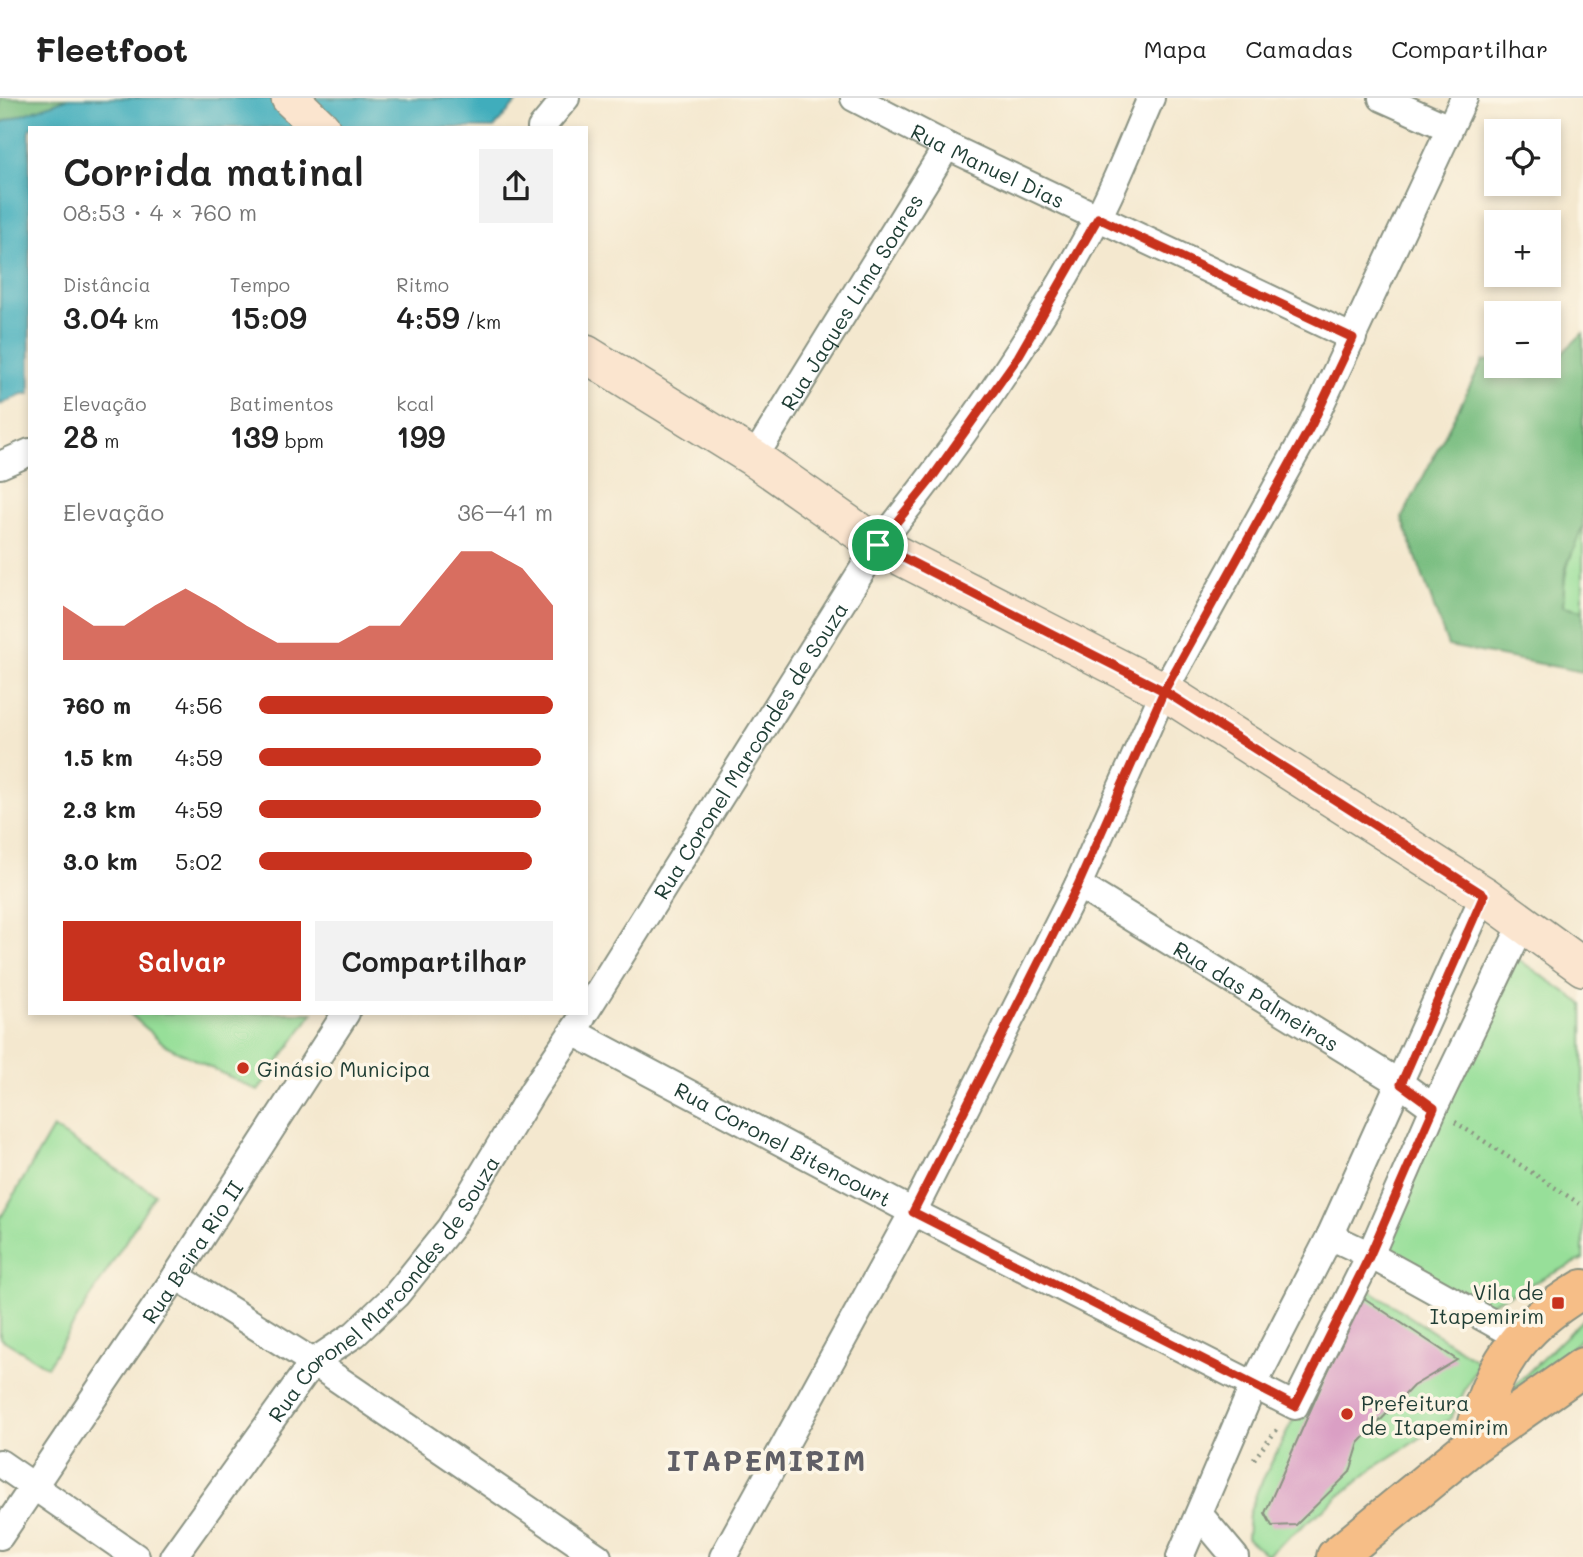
<!DOCTYPE html>
<html lang="pt">
<meta charset="utf-8">
<style>
:root{--surface:#fff;--page:#f2f2f2;--text:#222;--muted:#767676;--line:#e0e0e0;--accent:#c8321e}
body{margin:0;font-family:Mali,sans-serif;background:var(--page);color:var(--text);height:100vh;display:flex;flex-direction:column;font-size:26px;white-space:nowrap}
*{box-sizing:border-box;margin:0}
p{font-size:23px;color:var(--muted)}
.icon{flex:none;width:38px;height:38px;fill:none;stroke:currentColor;stroke-width:2;stroke-linecap:round;stroke-linejoin:round}
.map{position:relative;flex:1;overflow:hidden}
.panel{position:absolute;left:28px;top:28px;width:560px;height:889px;display:flex;flex-direction:column;background:var(--surface);border-radius:0px;box-shadow:0 4px 10px #0003}
.panel>*{flex:none}
.buttons{position:absolute;left:1484px;top:21px;display:grid;gap:14px}
.buttons a{display:grid;place-items:center;width:77px;height:77px;border-radius:0px;background:var(--surface);box-shadow:0 4px 10px #0003;font-size:35px}
.pin{position:absolute;display:grid;place-items:center;width:60px;height:60px;color:#fff;margin:-30px;border:4px solid #fff;border-radius:50%;box-shadow:0 2px 7px #0007}
.round{display:grid;place-items:center;flex:none;width:74px;height:74px;border-radius:0px;background:var(--page)}
.overview{display:flex;align-items:center;justify-content:space-between;height:119px;padding:0 35px}
h1{font-size:38px;font-weight:600;line-height:52px}
.metrics{display:grid;grid-template-columns:repeat(3,1fr);gap:10px;height:119px;padding:7px 35px}
.metrics div{display:grid;align-content:center}
.metrics b{font-size:30px;font-weight:600}
.metrics small{font-size:19px;font-weight:400}
.metrics p{font-size:19px}
.chart{height:196px;padding:14px 35px}
.chart p{display:flex;justify-content:space-between}
.chart svg{width:100%;height:126px;margin-top:7px;fill:var(--accent);opacity:.7}
.primary-button{display:flex;gap:14px;margin-top:auto;padding:14px 35px}
.primary-button a{flex:1;height:80px;border-radius:0px;background:var(--accent);color:#fff;font-size:28px;font-weight:600;line-height:80px;text-align:center}
.primary-button a+a{background:var(--page);color:var(--text)}
ul{padding:0 35px;list-style:none;font-size:23px}
li{display:grid;grid-template-columns:112px 84px 1fr;align-items:center;height:52px}
li i{height:18px;border-radius:9px;background:var(--accent)}
header{display:flex;align-items:center;gap:42px;box-sizing:border-box;height:98px;padding:0 35px;background:var(--surface);border-bottom:2px solid var(--line)}
header strong{font-size:33px}
nav{display:flex;gap:38px;margin-inline-start:auto;font-size:24px}
.map>svg:first-child{display:block}
.green{fill:#97df99;stroke:#5b8e66;stroke-width:2}
.forest{fill:#79be81;stroke:#4c7e5a;stroke-width:2}
.water{fill:#3fadbc;stroke:#2f7578;stroke-width:2}
.building{fill:#da9fc4}
.lines{fill:none;stroke-linecap:round;stroke-linejoin:round}
.minor-casing{stroke:#8a9282;stroke-width:30}
.secondary-casing{stroke:#8a9282;stroke-width:40}
.primary-casing{stroke:#8a9282;stroke-width:42}
.path{stroke:#8a9282;stroke-width:4.5;stroke-dasharray:2 5;stroke-linecap:butt}
.minor{stroke:#fff;stroke-width:26}
.secondary{stroke:#fbe5cf;stroke-width:37}
.primary{stroke:#f6be87;stroke-width:38}
.route-casing{stroke:#fff;stroke-width:14}
.route{stroke:#c8321e;stroke-width:9}
.poi-dot{fill:#c8321e;stroke:#fcf5e5;stroke-width:2.5}
.labels{text-anchor:middle;dominant-baseline:central;stroke-width:7;stroke-linejoin:round;paint-order:stroke}
.street-label{font-size:21px;fill:#1f3d34;stroke:#fcf5e5}
.poi-label{font-size:21px;fill:#1f3d34;stroke:#fcf5e5;text-anchor:start}
.district-label{font-size:28px;font-weight:bold;letter-spacing:2px;fill:#605f66;stroke:#fcf5e5}
</style>
<header>
<strong>Fleetfoot</strong>
<nav><a>Mapa</a><a>Camadas</a><a>Compartilhar</a></nav>
</header>
<div class="map">
<svg width="1583" height="1459" viewBox="0 0 1583 1459">
<rect width="100%" height="100%" fill="#fcf5e5"/>
<filter id="ink" filterUnits="userSpaceOnUse"><feTurbulence type="fractalNoise" baseFrequency=".0143" numOctaves="2"/><feDisplacementMap in="SourceGraphic" scale="14" xChannelSelector="R" yChannelSelector="G"/><feConvolveMatrix kernelMatrix="1 2 1 2 8 2 1 2 1" color-interpolation-filters="sRGB"/></filter>
<filter id="wash" filterUnits="userSpaceOnUse"><feTurbulence type="fractalNoise" baseFrequency=".00686" numOctaves="4" result="noise"/><feDisplacementMap in="SourceGraphic" scale="28" xChannelSelector="R" yChannelSelector="G"/><feGaussianBlur stdDeviation="1.57" result="paint"/><feColorMatrix in="noise" values="0 0 0 0 0 0 0 0 0 0 0 0 0 0 0 0 0 1.4 0 .05"/><feComposite in="paint" operator="in"/></filter>
<g filter="url(#wash)">
<rect width="100%" height="100%" fill="#f4e8cf"/>
<path class="green" d="M1583,427v85l-20,-4c0,-35 7,-49 20,-81z
M1509,855l74,51v255l-104,50 -103,-60z
M129,915h184l-55,78 -93,-46z
M53,1030l102,66 -108,173 -47,-29v-119z
M1362,1187l117,77 -28,56 -77,50 -107,87 -20,-17 2,-24 9,-25z
M1583,1221v18l-59,54 -11,-4z"/>
<path class="forest" d="M0,0h69l-69,25z
M1583,235v192l-18,46 -2,35 20,4v62l-135,-26 -46,-128 81,-157 13,-1v6h53v-8h8z"/>
<path class="water" d="M69,0h451l-26,30h-464v266h-8l-22,11v-282z"/>
<g id="blocks">
<path class="building" d="M1361,1198l96,64 -44,26 -54,57 -9,29 -54,53 -24,1 -7,-13z"/>
</g>
</g>
<g filter="url(#ink)">
<use href="#blocks" fill-opacity="0" stroke="#8a9282" stroke-width="2"/>
<g class="lines">
<defs>
<g id="minor">
<path id="s1" d="M854,0l93,48 406,192"/>
<path d="M1382,0l67,30"/>
<path d="M541,30l25,-30"/>
<path id="s2" d="M754,360l193,-312"/>
<path d="M0,367l30,-13"/>
<path id="s3" d="M1078,787l323,199 33,24"/>
<path id="s4" d="M586,913l292,-466c83,-103 157,-209 219,-326 21,-38 36,-81 54,-121"/>
<path id="s5" d="M573,934l340,180 382,194 75,-151 64,-147 89,-185"/>
<path d="M1330,1138l40,19 150,83"/>
<path d="M176,1178l137,86 285,195"/>
<path d="M0,1365l136,94"/>
<path d="M1199,1416l36,43"/>
<path id="s6" d="M0,1438l176,-260 170,-263"/>
<path id="s7" d="M173,1459l140,-195 42,-28 41,-39 54,-67 84,-139 48,-71"/>
<path d="M723,1459l190,-345 165,-327 86,-194 148,-268 152,-325"/>
<path d="M1180,1459l74,-173 76,-148 154,-341"/>
</g>
<path id="secondary" d="M290,0l31,30
M586,256l168,104 124,87 286,146 320,204 99,72"/>
<path id="primary" d="M1472,1347c18,-74 44,-118 111,-156
M1336,1459l136,-112 111,-78"/>
</defs>
<use href="#minor" class="minor-casing"/>
<use href="#secondary" class="secondary-casing"/>
<use href="#primary" class="primary-casing"/>
<path class="path" d="M1455,1024l128,84
M1254,1361l25,-32"/>
<use href="#minor" class="minor"/>
<use href="#secondary" class="secondary"/>
<use href="#primary" class="primary"/>
</g>
</g>
<g class="lines" filter="url(#ink)">
<defs>
<path id="route" d="M878,447l286,146 -86,194 -165,327 382,194 75,-151 64,-147 -33,-24 83,-189 -320,-204 148,-267 41,-86 -255,-120 -80,139 -89,125 -51,63"/>
</defs>
<use href="#route" class="route-casing"/>
<use href="#route" class="route"/>
</g>
<g class="poi-dot">
<circle cx="243" cy="970" r="7"/>
<rect x="1551" y="1198" width="14" height="14" rx="3.5"/>
<circle cx="1347" cy="1316" r="7"/>
</g>
<g class="labels">
<g class="street-label">
<text stroke="none"><textPath href="#s1" startOffset="150">Rua Manuel Dias</textPath></text>
<text stroke="none"><textPath href="#s2" startOffset="184">Rua Jaques Lima Soares</textPath></text>
<text stroke="none"><textPath href="#s4" startOffset="308">Rua Coronel Marcondes de Souza</textPath></text>
<text stroke="none"><textPath href="#s3" startOffset="210">Rua das Palmeiras</textPath></text>
<text stroke="none"><textPath href="#s5" startOffset="238">Rua Coronel Bitencourt</textPath></text>
<text stroke="none"><textPath href="#s6" startOffset="343">Rua Beira Rio II</textPath></text>
<text stroke="none"><textPath href="#s7" startOffset="343">Rua Coronel Marcondes de Souza</textPath></text>
</g>
<g class="poi-label">
<text x="257" y="970">Ginásio Municipa</text>
<text x="1544" y="1193" text-anchor="end">Vila de<tspan x="1544" dy="24">Itapemirim</tspan></text>
<text x="1361" y="1304">Prefeitura<tspan x="1361" dy="24">de Itapemirim</tspan></text>
</g>
<g class="district-label">
<text x="767" y="1362">ITAPEMIRIM</text>
</g>
</g>
</svg>
<div class="buttons">
<a><svg class="icon" aria-label="locate" viewBox="0 0 24 24"><circle cx="12" cy="12" r="6"/><path d="M12 2v4M12 18v4M2 12h4M18 12h4"/></svg></a>
<a>+</a>
<a>−</a>
</div>
<div class="pin" style="left:878px;top:447px;background:#1e9e55"><svg class="icon" aria-label="arrive" viewBox="0 0 24 24"><path d="M6 21V4h12l-3 4 3 4H6"/></svg></div>
<section class="panel">
<div class="overview"><div><h1>Corrida matinal</h1><p>08:53 · 4 × 760 m</p></div><a class="round"><svg class="icon" aria-label="share" viewBox="0 0 24 24"><path d="M12 15V3M7 8l5-5 5 5M5 13v7h14v-7"/></svg></a></div>
<div class="metrics">
<div><p>Distância</p><b>3.04<small> km</small></b></div>
<div><p>Tempo</p><b>15:09</b></div>
<div><p>Ritmo</p><b>4:59<small> /km</small></b></div>
</div>
<div class="metrics">
<div><p>Elevação</p><b>28<small> m</small></b></div>
<div><p>Batimentos</p><b>139<small> bpm</small></b></div>
<div><p>kcal</p><b>199</b></div>
</div>
<div class="chart"><p><span>Elevação</span>36–41 m</p>
<svg viewBox="0 0 160 44" preserveAspectRatio="none"><path d="M0 44V25L10 32L20 32L30 25L40 19L50 25L60 32L70 38L80 38L90 38L100 32L110 32L120 19L130 6L140 6L150 12L160 25V44z"/></svg>
</div>
<ul>
<li><b>760 m</b>4:56<i style="width:100%"></i></li>
<li><b>1.5 km</b>4:59<i style="width:96%"></i></li>
<li><b>2.3 km</b>4:59<i style="width:96%"></i></li>
<li><b>3.0 km</b>5:02<i style="width:93%"></i></li>
</ul>
<div class="primary-button"><a>Salvar</a><a>Compartilhar</a></div>
</section>
</div>
